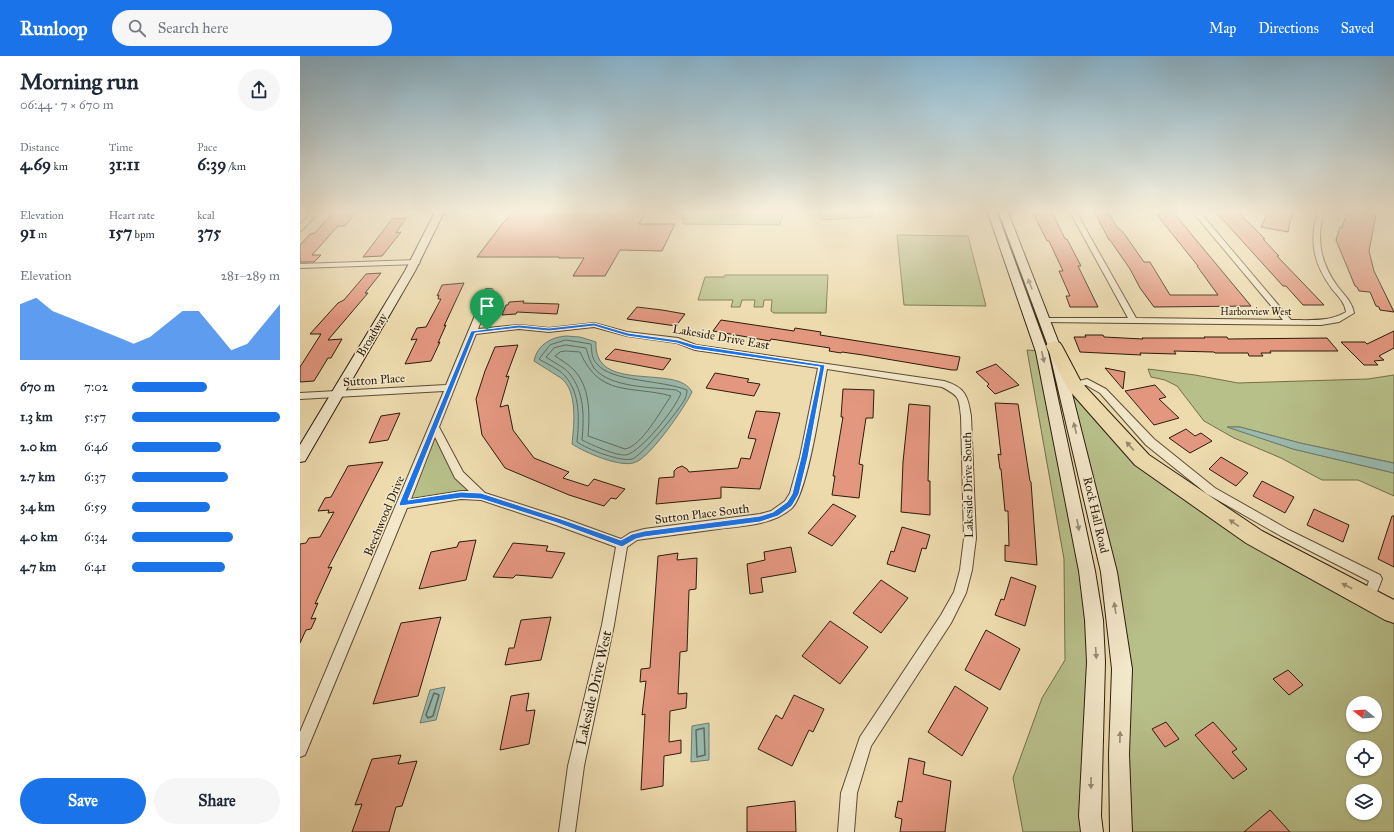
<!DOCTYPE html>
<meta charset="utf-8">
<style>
:root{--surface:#fff;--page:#f6f6f7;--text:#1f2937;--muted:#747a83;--accent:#1a73e8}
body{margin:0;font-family:"IM FELL Great Primer",serif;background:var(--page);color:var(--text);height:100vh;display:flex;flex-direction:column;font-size:15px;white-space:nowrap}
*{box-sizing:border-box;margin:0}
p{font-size:13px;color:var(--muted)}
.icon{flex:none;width:22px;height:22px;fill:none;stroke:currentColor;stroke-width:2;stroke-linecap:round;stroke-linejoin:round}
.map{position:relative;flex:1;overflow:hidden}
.sheet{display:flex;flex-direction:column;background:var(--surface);width:300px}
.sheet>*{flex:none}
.needle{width:26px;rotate:287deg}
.buttons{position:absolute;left:1046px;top:640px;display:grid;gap:8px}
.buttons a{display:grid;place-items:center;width:36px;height:36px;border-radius:50%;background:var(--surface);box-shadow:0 1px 3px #0004;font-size:20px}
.pin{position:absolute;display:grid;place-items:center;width:34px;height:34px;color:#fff;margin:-41px -17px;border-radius:50% 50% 50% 0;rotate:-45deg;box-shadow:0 0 4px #0007}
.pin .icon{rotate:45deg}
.round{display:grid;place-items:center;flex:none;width:42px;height:42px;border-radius:21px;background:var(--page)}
.summary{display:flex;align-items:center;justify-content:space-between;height:68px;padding:0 20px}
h1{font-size:22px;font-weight:700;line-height:30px}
.figures{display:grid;grid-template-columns:repeat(3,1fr);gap:6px;height:68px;padding:4px 20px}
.figures div{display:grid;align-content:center}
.figures b{font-size:17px;font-weight:700}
.figures small{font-size:11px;font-weight:400}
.figures p{font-size:11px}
.chart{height:112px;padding:8px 20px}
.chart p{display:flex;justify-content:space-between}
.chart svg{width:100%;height:72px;margin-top:4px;fill:var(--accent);opacity:.7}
.action{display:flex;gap:8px;margin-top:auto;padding:8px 20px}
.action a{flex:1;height:46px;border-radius:24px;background:var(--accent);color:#fff;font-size:16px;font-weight:700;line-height:46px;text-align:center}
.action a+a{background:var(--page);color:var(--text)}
ul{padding:0 20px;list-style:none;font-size:13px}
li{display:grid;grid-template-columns:64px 48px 1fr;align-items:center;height:30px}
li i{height:10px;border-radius:5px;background:var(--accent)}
header{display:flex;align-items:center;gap:24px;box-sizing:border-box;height:56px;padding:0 20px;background:var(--accent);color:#fff}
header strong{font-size:19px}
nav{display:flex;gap:22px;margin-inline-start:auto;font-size:14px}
.search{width:280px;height:36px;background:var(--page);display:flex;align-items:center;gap:10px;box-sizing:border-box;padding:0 14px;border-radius:22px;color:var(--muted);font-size:15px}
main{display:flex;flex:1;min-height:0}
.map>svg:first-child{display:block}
.green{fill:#b8c08a;stroke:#726e4a;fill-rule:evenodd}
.water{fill:#9abbaf;stroke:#6e7c6d}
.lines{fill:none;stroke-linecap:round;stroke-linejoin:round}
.shore-far1{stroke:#626c5d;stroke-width:1}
.shore{stroke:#626c5d;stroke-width:1.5}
.building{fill:#e3977f;stroke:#2b1d0b}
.street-casing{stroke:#5c4c34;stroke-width:2}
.secondary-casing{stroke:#2b1d0b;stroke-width:2}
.highway-casing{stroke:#2b1d0b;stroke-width:2}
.street{fill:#f3e8ca;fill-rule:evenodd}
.secondary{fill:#f3e8ca;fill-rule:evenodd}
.highway{fill:#eddbae;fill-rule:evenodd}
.oneway{fill:#998d74}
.oneway2{fill:#968665}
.route{fill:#1a73e8;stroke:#fff;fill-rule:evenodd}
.labels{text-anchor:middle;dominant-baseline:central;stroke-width:3;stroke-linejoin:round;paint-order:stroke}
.far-street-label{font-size:10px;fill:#2b1d0b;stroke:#f3e8ca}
.street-label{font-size:12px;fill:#2b1d0b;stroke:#f3e8ca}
.near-street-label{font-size:14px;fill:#2b1d0b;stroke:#f3e8ca}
</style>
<header>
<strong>Runloop</strong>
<div class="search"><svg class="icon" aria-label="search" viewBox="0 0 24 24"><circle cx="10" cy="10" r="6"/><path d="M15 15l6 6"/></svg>Search here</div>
<nav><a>Map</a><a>Directions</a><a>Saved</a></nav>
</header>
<main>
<section class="sheet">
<div class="summary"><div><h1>Morning run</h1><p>06:44 · 7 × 670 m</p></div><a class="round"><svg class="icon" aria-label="share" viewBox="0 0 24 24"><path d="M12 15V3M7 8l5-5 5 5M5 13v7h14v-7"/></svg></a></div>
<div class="figures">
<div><p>Distance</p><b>4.69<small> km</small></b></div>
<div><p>Time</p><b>31:11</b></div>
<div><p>Pace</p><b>6:39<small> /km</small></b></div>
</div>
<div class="figures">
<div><p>Elevation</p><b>91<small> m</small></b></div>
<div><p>Heart rate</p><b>157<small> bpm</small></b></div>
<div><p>kcal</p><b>375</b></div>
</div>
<div class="chart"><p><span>Elevation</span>281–289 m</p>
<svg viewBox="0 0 160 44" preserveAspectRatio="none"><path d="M0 44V10L10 6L20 14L30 18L40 22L50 26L60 30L70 34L80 30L90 22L100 14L110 14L120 26L130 38L140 34L150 22L160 10V44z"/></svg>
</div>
<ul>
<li><b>670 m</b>7:02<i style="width:51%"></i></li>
<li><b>1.3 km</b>5:57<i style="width:100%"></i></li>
<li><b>2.0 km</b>6:46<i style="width:60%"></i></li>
<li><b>2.7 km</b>6:37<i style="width:65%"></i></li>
<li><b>3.4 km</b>6:59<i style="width:53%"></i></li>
<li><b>4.0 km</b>6:34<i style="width:68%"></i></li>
<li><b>4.7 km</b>6:41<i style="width:63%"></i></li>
</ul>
<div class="action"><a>Save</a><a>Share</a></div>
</section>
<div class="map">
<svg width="1094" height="776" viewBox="0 0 1094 776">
<rect width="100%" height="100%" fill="#eddbae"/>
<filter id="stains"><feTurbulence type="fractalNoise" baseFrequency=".005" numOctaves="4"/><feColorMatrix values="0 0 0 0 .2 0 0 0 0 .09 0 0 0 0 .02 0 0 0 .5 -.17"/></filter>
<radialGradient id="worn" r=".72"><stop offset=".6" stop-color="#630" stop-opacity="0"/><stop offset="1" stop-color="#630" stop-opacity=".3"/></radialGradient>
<path class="green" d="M377,154h106l-3,15 -97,-1v-8z
M517,154h56l-1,7 -50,3z
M597,179l71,1 18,70 -82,-1z
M425,219h103l-2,38h-52l-3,-2 1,-11h-8l-1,7h-9l1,-7h-13l-2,7h-9l2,-7h-35l7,-23h19z
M727,294l13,1 51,266v215h-68l-10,-54 29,-80 23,-38 -1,-101z
M848,313l47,6 43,8 130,-4 26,-4v88l-94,-20 -60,-16h-12l65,22 101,24v23l-36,-16h-36l-41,-22 -47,-20 -30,-17 -27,-35 -12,-6 -14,-3z
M760,314l82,87 75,53 177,101v221h-268l-2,-187zM1053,647h22v22h-22zM1053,691h22v22h-22zM1053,735h22v22h-22z
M134,370l25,49 22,21 -78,8z"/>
<path class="water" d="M266,280l14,1 16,5c-3,53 82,21 96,50 -7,15 -41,64 -56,70 -14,7 -52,-10 -64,-18 2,-19 6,-53 -11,-66 -9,-6 -18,-11 -27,-17 3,-16 17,-24 32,-25z
M927,371h13l60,16 93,20h1v10l-101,-24z
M145,631l-9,33 -16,3 10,-33z
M409,667v37l-18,2 1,-36z"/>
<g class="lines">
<path class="shore-far1" d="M266,284l25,4c1,7 0,14 6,20 14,18 66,16 90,26 0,3 -1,6 -2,9 -5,10 -44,58 -53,60 -12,3 -45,-10 -55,-17 2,-21 4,-48 -12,-66 -6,-7 -18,-12 -26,-17l11,-14z
M266,289l20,3c2,7 4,14 8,20 16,20 58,19 82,22l5,3c-5,15 -40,59 -55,62 -10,1 -34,-10 -44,-15 2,-22 3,-48 -13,-67 -5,-6 -16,-11 -23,-16l8,-9z
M266,295l14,1c20,46 51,33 91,44 -10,14 -29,50 -46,53l-37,-13c2,-23 2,-50 -15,-67 -5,-5 -12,-9 -18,-13l5,-4z"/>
<path class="shore" d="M134,637l5,2 -6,21 -5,2 -2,-3z
M404,672l1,27 -8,2 -1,-27z"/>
</g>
<path class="building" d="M35,154h23l-13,16h-7l-26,29h9l-7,7h-14v-17l10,-11 5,-1z
M216,154h131l-8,14h36l-13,27 -42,-1 -15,26h-32l11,-18h-25v-1h-82l26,-34z
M734,154h17l14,29h2l14,27h-3l20,41h-28l-4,-11h4l-11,-25h4l-14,-30h-2l-14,-28h2z
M936,154l29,29h-2l16,17h-2l47,49h-21l-17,-19h-3l-68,-75z
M969,154h26l-5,11 -2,11 -27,-5z
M1048,154h27l-1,5h2l-7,36 5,20 20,41 -14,-2 -1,-3 -3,-1 -6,-14 -11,-1 -2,-4 -2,-1 -19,-46 4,-13 2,1z
M794,155h13l10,16 6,5 21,30h6l20,33h48l-21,-29h1l-41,-51h3l-3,-3h16l78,94 -97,1 -14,-19 -10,-19 -20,-29h-1z
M106,162l-10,15 5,-1 -19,24 -19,1 29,-38z
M81,217l-16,20h3l-40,47 14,-1 -11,19h-3l-14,23 -14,1v-15l21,-33h-11l28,-31 6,-3 22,-26z
M164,227l-20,43 2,-1 -8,18 2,-1 -9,19 -26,3 12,-25 -6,1 6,-12 9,-1 15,-28h-3l1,-4 -2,1 5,-11z
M224,245l-1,2 36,1 -2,10 -40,-2 -1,2 -14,1 4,-10h2l1,-3z
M337,251l25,3 23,4 -9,12 -49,-7z
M421,264l73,11 1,-3 26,4 -1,3 140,22 -3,13h-5l-89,-15 -21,-3 -1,1 -12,-2 1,-3 -59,-9 -1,2 -57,-10z
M1094,275v17l-15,8 5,4 -10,1 4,4h-14l-23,-23h24l2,2z
M785,279h18l1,2 39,2 -1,-1h63l-1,-1h23l1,2 99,-1 11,13h-68l1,2h-10l2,3h-14l-1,-3h-33l-1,-1 -40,-1 2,3 -36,-1 1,2 -61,-3 -6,-15h12z
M218,289l-12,32 3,-1 -9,31 8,-2 5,25 21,28 35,14 -6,6 25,8 6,-7 31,10 -9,10 -5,-1 -7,8 -35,-11 -64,-27 -23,-33 -6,-36 9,-28 10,-24z
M315,293l56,10 -8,11 -58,-11z
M696,308l23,21 -24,9 -8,-8 2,-2 -13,-12z
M805,312l20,4 -2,17z
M415,317l34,6 -2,3 13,2 -6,12 -48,-8z
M855,329l11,12 -7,2 20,19 -25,7 -29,-34z
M543,333l31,1 -1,28h-7l-7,46 4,1 -4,33 -27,-3 3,-19h-2l10,-59h-2z
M695,347l23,1 12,77 1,1 6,83 -32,-4v-16l4,1 -1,-35h-3l-4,-42h-1l-2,-15 3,1z
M609,348l21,2 -2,75h2v34l-29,-3 2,-50z
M456,355l24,2 -20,76 -39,-2v11l-65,6 3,-26 15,-1v-6l3,-3 5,-2 5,3 2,3 49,-4 3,-10 9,1 6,-20 -8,-1z
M100,357l-12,27 -19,3 12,-27z
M886,373l9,7 6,-3 11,8 -22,12 -21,-15z
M921,401l27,16 -12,13 -27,-17z
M83,406l-55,106 4,-1 -17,37 3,-1 -7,16 5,-1 -5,11 -5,1 -6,13v-99l6,-1 3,-5 11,-1 14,-25 -6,1 1,-3 -11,1 7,-13 6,-1 17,-31z
M962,425l32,16 -9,16 -32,-17z
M533,448l23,12 -24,30 -24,-13z
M1014,453l35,16 -6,17 -36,-17z
M1092,460h2v51l-16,-8z
M602,471l28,8 -4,14 -4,-1 -7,24 -28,-8 4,-13 3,1z
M176,484l-10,40 -47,9 12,-37 26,-5 2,-5z
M213,487l35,3 -2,5 19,2 -13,25 -36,-3 -3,3 -20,-1z
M491,491l5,25 -35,6 2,14 -13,2 -3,-30 18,-4 -1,-8z
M378,497l-1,7 20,-2 -1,31 -7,1 -2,61 -7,1 -2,42 9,-1 -1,15 -16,3 -1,31 12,-2v13l-17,3 -1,30 -22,4 4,-76 -3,1 4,-34 -6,1 1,-13 9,-1 8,-112z
M711,521l25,9 -11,40 -30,-11 6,-16 3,1z
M581,524l27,18 -27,35 -28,-20z
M141,561l-23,79 -45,8 28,-81z
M251,561l-10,43 -36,5 4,-17h5l7,-28z
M530,565l38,26 -28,37 -38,-28z
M686,574l34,19 -20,41 -35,-20z
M988,614l15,15 -14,10 -16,-16z
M655,630l33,22 -26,48 -34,-24z
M229,637l-3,18 9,-1 -6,34 -29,6 11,-54z
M494,639l30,14 -11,23 -4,-2 -17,36 -34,-17 18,-34 6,4z
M866,666l13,17 -14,8 -13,-18z
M913,666l24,27 -5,3 15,17 -14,10 -38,-44z
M101,699l-3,9 19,-3 -15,45 -6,1 -7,25h-37l10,-28 -7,1 17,-46z
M609,702l16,4 -2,12 28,7 -6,51h-45l2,-13 -7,-2 3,-16 4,1z
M495,745l1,31h-49v-25z
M970,754l20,22h-46z"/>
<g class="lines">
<defs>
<path id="street" d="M14,154h7l-19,20 -2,1v-6z
M769,154h6l61,108 147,2 -92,-110h7l93,110c19,0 38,2 55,-8 -1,-9 -8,-16 -14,-23 -19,-26 -23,-48 -14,-79h6c-8,30 -4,52 14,77 7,9 14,15 16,26l-15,9 -18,3 -279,-3 -1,-2 4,-2h83z
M116,204l4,2 -1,2 -119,4v-4z
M186,233h6l1,2 -15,38 41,-4 30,3 45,-5 33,9 51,6 18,7 248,36c21,6 24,15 27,35l5,122 -4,32 -6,23 -15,30 -80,123 -14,47 -3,39h-16l3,-39 19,-56 81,-122 13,-23 6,-22 4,-32 -3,-122c-2,-19 -2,-20 -19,-29l-115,-18c-5,26 -19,124 -35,139 -21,19 -55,18 -81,22 -23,3 -45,6 -67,9l-7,1 -10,7 -13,78 -30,141 -9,66h-16l9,-66 34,-141 14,-78 -60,-22 -75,-25 -20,-1 -54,9 -102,247 -5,2v-25l144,-341 -144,8v-6l146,-8zM294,271l33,9 50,7 18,7 123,18 -18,89 -10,36 -5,8 -14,10 -11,3 -116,15 -14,4 -9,6 -58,-21 -78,-25 -22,-21 -24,-45 37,-93 43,-5 30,3zM135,381l20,41 14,13h-8l-50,8z
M787,323l19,10 48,50 61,49 74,42 91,45 2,4 -9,23 -4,2 -4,-2 -2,-4 6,-17 -88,-45 -74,-42 -61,-49 -46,-52 -14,-8 -12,3 -5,-3 2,-2z"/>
<path id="secondary" d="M136,154h9l-30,61 -110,190 -5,1v-17l105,-174z
M687,154h9l52,142 47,219 8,49 2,42 -4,154 2,16h-22l-2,-16 8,-154 -2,-42 -6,-49 -43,-219z
M698,154h9l53,136 57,226 15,97 -3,85 3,78h-22l-1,-78 3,-85 -11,-97 -53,-226z"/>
<path id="highway" d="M754,285l6,2 2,3 19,36 68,73 113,76 132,69v23l-9,-3 -139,-77 -111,-78 -67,-76 -22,-43 2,-3z"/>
</defs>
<use href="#street" class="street-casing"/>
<use href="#secondary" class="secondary-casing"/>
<use href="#highway" class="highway-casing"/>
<use href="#street" class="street"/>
<use href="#secondary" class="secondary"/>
<use href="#highway" class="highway"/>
</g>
<defs><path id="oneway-solid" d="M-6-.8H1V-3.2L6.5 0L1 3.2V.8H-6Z"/></defs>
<g class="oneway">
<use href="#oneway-solid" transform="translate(730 228) rotate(-111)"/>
<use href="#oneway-solid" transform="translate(743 301) rotate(77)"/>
<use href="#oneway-solid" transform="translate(775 372) rotate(-104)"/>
<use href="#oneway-solid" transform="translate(778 469) rotate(79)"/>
<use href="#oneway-solid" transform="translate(815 552) rotate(-99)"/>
<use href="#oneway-solid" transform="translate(796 597) rotate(86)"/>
<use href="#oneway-solid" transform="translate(820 681) rotate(-88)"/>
<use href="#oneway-solid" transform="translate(791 727) rotate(91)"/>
</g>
<g class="oneway2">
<use href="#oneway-solid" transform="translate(830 390) rotate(-132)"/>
<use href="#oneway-solid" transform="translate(934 467) rotate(-145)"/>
<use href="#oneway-solid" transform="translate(1047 530) rotate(-152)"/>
</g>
<linearGradient id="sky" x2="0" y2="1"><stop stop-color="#89b7d1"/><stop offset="0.59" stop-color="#f7efdb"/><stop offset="1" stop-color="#f7efdb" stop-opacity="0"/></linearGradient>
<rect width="1094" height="263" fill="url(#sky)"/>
<path class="route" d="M294,267l34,10 50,7 17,5 130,20 -17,92 -9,37 -7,12 -14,10 -18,6 -116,15 -8,2 -14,8 -65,-24 -76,-24 -20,-1 -61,8 -1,-2 72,-173 48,-6 30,3zM294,270l33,10 50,7 17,6 126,18 -19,90 -9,37 -5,8 -14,10 -13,4 -116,15 -12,3 -11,6 -60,-21 -80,-26 -20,-1 -53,8 67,-167 44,-5 30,3z"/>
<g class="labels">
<g class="far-street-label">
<text x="956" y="256">Harborview West</text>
</g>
<g class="street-label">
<text transform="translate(72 279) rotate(-59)">Broadway</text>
<text transform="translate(421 281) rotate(10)">Lakeside Drive East</text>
<text transform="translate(74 324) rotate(-4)">Sutton Place</text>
<text transform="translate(668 429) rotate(-91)">Lakeside Drive South</text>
<text transform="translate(402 458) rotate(-7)">Sutton Place South</text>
<text transform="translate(796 459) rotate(77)">Rock Hall Road</text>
<text transform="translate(84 460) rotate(-67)">Beechwood Drive</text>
</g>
<g class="near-street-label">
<text transform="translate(294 632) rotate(-77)">Lakeside Drive West</text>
</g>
</g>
<rect width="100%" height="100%" filter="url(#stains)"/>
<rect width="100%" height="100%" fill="url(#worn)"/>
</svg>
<div class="buttons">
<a><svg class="needle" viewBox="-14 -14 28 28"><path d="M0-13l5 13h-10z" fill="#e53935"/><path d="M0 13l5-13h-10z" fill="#747a83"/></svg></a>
<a><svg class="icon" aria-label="locate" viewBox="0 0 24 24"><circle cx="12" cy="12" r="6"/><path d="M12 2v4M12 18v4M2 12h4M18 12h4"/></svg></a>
<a><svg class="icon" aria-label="layers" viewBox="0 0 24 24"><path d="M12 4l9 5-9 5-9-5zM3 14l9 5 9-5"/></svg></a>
</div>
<div class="pin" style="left:187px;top:274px;background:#1e9e55"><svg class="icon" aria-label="arrive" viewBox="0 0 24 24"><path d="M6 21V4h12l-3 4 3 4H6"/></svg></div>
</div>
</main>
